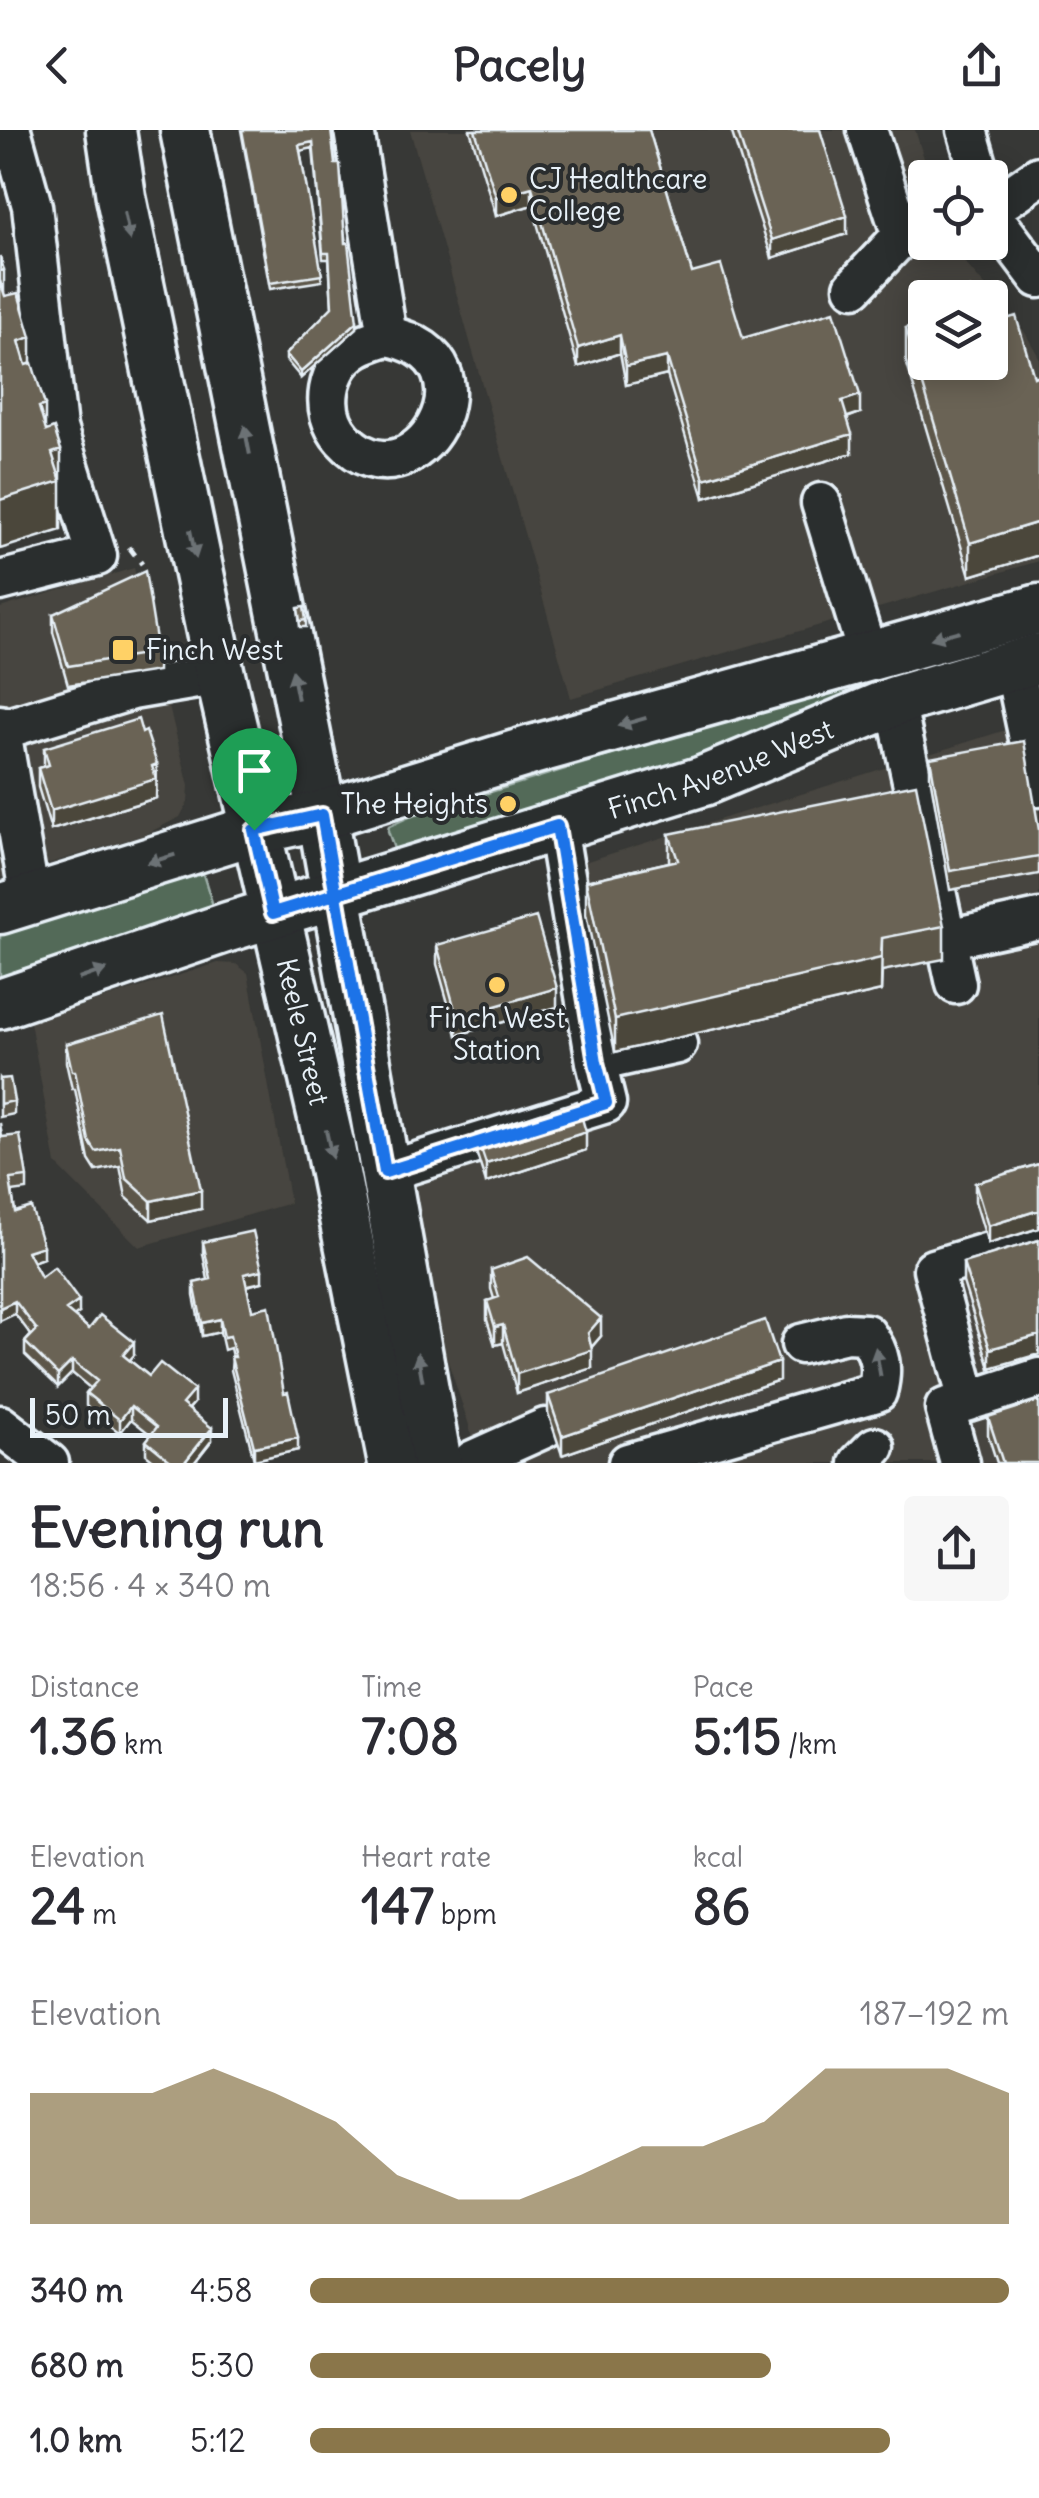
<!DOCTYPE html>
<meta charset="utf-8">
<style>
:root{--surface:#fff;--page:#f7f7f7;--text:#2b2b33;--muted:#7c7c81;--accent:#8a764a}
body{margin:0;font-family:Delius,sans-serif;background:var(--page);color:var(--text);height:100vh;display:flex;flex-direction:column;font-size:38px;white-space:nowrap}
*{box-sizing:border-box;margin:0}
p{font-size:32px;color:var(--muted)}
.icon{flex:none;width:55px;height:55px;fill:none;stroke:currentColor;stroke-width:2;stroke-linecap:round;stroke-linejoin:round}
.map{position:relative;height:1333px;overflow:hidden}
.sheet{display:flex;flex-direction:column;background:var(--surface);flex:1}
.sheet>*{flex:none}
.fabs{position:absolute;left:908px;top:30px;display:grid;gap:20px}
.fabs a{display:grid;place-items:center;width:100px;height:100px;border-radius:10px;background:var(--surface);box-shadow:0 5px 25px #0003;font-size:50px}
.scale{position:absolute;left:30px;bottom:25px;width:198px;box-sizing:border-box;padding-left:10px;border:5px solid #e8f1f8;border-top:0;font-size:28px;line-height:35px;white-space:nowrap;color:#e8f1f8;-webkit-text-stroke:8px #2a2d2e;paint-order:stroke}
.pin{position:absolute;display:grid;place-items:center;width:85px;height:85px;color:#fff;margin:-102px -42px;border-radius:50% 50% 50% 0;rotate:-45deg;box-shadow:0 0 10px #0007}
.pin .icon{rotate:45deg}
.round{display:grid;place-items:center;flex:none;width:105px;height:105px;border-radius:10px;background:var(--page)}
.overview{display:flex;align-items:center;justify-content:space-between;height:170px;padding:0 30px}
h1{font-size:55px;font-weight:700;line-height:75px}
.stats{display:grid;grid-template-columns:repeat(3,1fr);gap:15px;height:170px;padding:10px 30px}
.stats div{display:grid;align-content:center}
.stats b{font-size:50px;font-weight:700}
.stats small{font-size:28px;font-weight:400}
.stats p{font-size:28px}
.chart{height:280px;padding:20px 30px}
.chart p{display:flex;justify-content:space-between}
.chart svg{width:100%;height:180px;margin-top:10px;fill:var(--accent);opacity:.7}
ul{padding:0 30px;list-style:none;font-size:32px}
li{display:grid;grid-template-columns:160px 120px 1fr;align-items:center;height:75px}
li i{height:25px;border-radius:12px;background:var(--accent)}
header{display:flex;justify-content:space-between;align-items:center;height:130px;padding:0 30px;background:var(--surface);font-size:45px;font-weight:700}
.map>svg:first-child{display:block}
.built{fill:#47453f;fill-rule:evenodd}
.green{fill:#526a58;stroke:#9daea8;stroke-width:2.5}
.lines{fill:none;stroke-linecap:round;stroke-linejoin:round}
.minor-casing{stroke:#e8f1f8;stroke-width:45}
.major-casing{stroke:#e8f1f8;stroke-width:55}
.path{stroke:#e8f1f8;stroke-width:5;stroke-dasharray:10 8;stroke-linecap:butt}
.minor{stroke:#2a2d2e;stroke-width:38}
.major{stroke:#2a2d2e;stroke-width:48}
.wall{fill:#5c5648;stroke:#e8f1f8;stroke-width:2.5}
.shaded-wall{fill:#4b463b;stroke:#e8f1f8;stroke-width:2.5}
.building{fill:#6b6454;stroke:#e8f1f8;stroke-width:2.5}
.oneway{fill:#6c7275}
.route-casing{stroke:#fff;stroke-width:20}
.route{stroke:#1a73e8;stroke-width:12}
.poi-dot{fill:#ffd166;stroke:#2a2d2e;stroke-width:4}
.labels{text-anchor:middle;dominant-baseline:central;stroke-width:8;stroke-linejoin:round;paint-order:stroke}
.poi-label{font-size:28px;fill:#e8f1f8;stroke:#2a2d2e;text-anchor:start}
.street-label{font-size:28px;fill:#e8f1f8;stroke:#2a2d2e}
</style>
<header><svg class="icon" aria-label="back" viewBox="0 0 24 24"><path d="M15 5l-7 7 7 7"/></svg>Pacely<svg class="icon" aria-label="share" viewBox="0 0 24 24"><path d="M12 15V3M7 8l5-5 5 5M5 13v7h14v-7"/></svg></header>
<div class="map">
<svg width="1039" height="1333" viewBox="0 0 1039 1333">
<rect width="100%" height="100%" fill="#373836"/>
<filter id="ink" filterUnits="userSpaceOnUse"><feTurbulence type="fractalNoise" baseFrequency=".01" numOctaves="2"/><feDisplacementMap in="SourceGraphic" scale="20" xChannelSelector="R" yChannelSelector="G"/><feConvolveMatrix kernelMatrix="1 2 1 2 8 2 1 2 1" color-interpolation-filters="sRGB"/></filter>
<g filter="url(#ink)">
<path class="built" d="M410,0h505l15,47 -5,1v64l27,1 7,13 65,75 15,26v204l-468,137zM925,168h65v64h-65z
M134,438l55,218 -1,16 -8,15 -36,18 -144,43v-270z
M1025,594l14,60v679h-562l-8,-38 -84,-253 220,-70 -59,-228z
M218,833l18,1 12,9 42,230 -151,44 -83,-83 -26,-142z"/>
<path class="green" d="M899,542l3,4 -90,47 -412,144 -12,-36 1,-5 20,-9 319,-98z
M202,741l14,44 -216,75v-56l4,-4z"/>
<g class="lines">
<defs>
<path id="minor" d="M354,0l33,206
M867,0l35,106 23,-7
M967,0l14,48
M990,77l3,10 46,61
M990,80l49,-34
M854,157l48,-51
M387,206c121,21 26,181 -44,103 -25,-28 -17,-73 15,-92 9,-5 20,-8 29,-11z
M821,373l47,153
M0,451l97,-25 -40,-128 -25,-222 -21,-76
M1014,536l25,121
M895,571l61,283
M0,595l30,173
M1,600l131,-40 88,-15
M557,696l39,236
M947,809l92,-20
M385,1042l221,-69 -10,-41 81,-18
M1039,1107l-106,32 35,132 71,-23
M0,1295l49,38
M473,1330l72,-32
M628,1333l249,-71c6,-23 4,-39 -11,-58l-20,-1 -45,11
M859,1333l16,-16
M960,1333l-15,-55 23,-7"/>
<g id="major">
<path id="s1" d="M111,0l10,67 99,478 109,468 64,320"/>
<path d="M185,0l137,685 115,648"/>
<path d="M0,779l254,-79 68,-15 210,-65 507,-141"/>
<path id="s2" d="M0,874l228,-77 475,-146 192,-80 144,-43"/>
</g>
</defs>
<use href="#minor" class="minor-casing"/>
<use href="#major" class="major-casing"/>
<path class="path" d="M129,417l13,17"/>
<use href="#minor" class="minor"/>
<use href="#major" class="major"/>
</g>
<path class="wall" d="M241,0h90l26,198 -56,50 -15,-18v-6l46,-47 -3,-48h-6l-10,-111 -13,3 22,130 -52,8z
M470,0h179l43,143 51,65 117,75 -13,5 5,35 -148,45 -37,-123 -41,10 -6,-32 -42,14 -46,-162 -36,11z
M731,0h89l27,104 -75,24z
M913,175l90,15 31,57 5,-2v180l-69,21 -64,-215v-33l7,-2z
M298,478l8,12v7h-6z
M53,484l105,38v19l-90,14 -15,-53z
M142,603l15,31 -1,34 -105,32 -13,-43v-19l6,-2v-18z
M930,628l109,72v44l-89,16 -20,-114z
M669,704l275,92v33l-62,12 -1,20 -266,61 -29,-138v-33l83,-19z
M437,815l120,62 -100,28 -20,-71z
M66,914l135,165 -50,11 -25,-23 -6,-31 -24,5 -7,-11 -14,-71h-3l-6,-27z
M0,949l14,22v13l-14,3z
M476,1004l110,16 -100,33 -10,-31z
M2,1007l25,40v13l-15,2 3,20 28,46 -11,4 9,15 38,36 -5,3 15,13 45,26 -5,5 20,16 45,27 -5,6 23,31 -18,23h-37l-11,-9v-13l5,-6 -20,-16 -11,14 -34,-27v-13l4,-5 -18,-15 -14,14 -33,-32v-13l6,-7 -16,-21z
M1039,1034v64l-51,16 -13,-43v-18z
M1039,1110l-49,128 -27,-86v-19z
M203,1112l59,40 -15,4 5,24 32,83 14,57 -44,10 -23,-90 1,-13 -2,-9 -6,2 -4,-18 -18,4 -8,-40v-13l14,-3 -5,-26z
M491,1140l110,66 -10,12 1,20 -75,25 -14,-50 -8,2 -8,-25v-19l7,-2 -3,-10z
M779,1250l-217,75 -14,-42v-18z
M988,1287l51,46h-42l-9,-28z"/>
<path class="shaded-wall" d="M532,57v18l-36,11v-19z
M847,86v18l-75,24v-18z
M4,140v49l-4,1v-49z
M357,192v6l-56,50v-6z
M620,205v18l-42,14v-19z
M31,207v49l-12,-45z
M667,227v18l-41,10v-19z
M860,265v18l-18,6v-18z
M45,275v49l-6,-47z
M852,304v19l-148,45v-19z
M61,320v80l-61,19v-49l52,-47z
M1039,392v33l-69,21v-33z
M157,634l-1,34 -105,32v-19z
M882,808l-1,53 -266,61v-33z
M557,858v19l-100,28v-18z
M586,1002v18l-100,33v-19z
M201,1060v19l-50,11v-19z
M1039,1080v18l-51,16v-18z
M43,1116v12l-16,6v-13z
M262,1140v12l-18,4v-12z
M15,1171v13l-15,7v-13z
M79,1171v12l-13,9v-12z
M601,1188v18l-13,15 4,-1v18l-75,25v-19l71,-41z
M220,1189v13l-18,4v-13z
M503,1195v18l-8,2v-18z
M1039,1205v19l-49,14v-19z
M134,1212v13l-11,13v-13z
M72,1231v12l-14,14v-12z
M779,1232v18l-217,75v-19z
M194,1260v13l-12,13v-12z
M131,1276v13l-11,14v-13z
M212,1298v12l-18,23h-10z
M298,1308v12l-44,10v-13z"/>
<path class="building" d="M242,0h89l4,34h5l5,79h3l9,79 -56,50 -15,-18 46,-47 -3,-54h-6l-10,-111 -14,3 23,130 -52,8z
M475,0h174l43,143 29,-8 22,73 91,-27 26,84 -18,6 10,33 -148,45 -37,-122 -41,9 -6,-31 -42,13 -46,-161 -36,10z
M737,0h83l27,86 -75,24z
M0,126l4,14 -4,1z
M0,151l5,15 13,-3 13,44 -12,4 7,24 6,-2 13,42 -6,2 7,24 8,-3 7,22 -9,3 9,28 -61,19z
M970,158l3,10h-36z
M996,166l7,24 13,-4 18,61 5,-2v147l-69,21 -64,-215 13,-4 -6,-19 12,-4v61h65v-64z
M145,441l13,81 -90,14 -15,-52z
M304,477l2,13 -6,1 -2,-13z
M138,589l4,14 4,-2 11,33 -5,2 4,13 -105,32 -13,-43 11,-3 -5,-17z
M1024,611l15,89v26l-89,15 -20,-113z
M916,654l28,142 -62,12 -1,20 -266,61 -29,-138 92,-21 -9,-26z
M536,787l21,71 -100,29 -20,-72z
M163,885l38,175 -50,11 -25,-23 -6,-31 -24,5 -7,-11 -14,-70h-3l-6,-27z
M10,948l4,23 -14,3v-25z
M577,971l9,31 -100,32 -10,-30z
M0,993l2,14 18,-2 7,42 -17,2 5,33 16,-5 12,39 -16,5 14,26 13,-10 25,34 -13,9 23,19 11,-14 34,27 -11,13 26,21 11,-13 34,27 -12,14 30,24 -28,35h-11l-27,-22 11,-14 -26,-21 -11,14 -34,-27 11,-12 -25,-20 -14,14 -33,-33 12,-12 -22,-29 -15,7z
M1039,1034v46l-51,16 -13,-43z
M253,1101l9,39 -18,4 8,36 17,-4 15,87 4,-1 10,46 -44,9 -23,-90h4l-5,-21 -6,1 -4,-18 -18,4 -8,-40 17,-4 -8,-37z
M1039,1110v95l-49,14 -27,-86z
M528,1127l73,61 -13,15 4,17 -75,24 -14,-49 -8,2 -8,-26 12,-4 -8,-27z
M765,1190l14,42 -217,74 -14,-41z
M1039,1271v62h-36l-15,-46z"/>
<defs><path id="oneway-solid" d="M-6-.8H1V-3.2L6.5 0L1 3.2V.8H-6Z" transform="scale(2.5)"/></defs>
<g class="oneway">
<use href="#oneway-solid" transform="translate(127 96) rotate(78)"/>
<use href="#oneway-solid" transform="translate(247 310) rotate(-101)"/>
<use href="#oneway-solid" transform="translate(193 414) rotate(78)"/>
<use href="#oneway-solid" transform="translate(945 505) rotate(165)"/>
<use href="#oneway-solid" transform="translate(295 555) rotate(-101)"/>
<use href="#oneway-solid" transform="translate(632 592) rotate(164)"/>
<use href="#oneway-solid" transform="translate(161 729) rotate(163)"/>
<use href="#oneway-solid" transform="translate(93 844) rotate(-19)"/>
<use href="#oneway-solid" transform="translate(329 1014) rotate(78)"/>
<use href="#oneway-solid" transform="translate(878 1232) rotate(-100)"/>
<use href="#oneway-solid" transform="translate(420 1237) rotate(-100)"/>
</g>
</g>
<g class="lines" filter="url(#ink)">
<defs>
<path id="route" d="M254,700l19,83 284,-87 39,236 10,41 -221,69 -45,-254 -18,-103 -68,15"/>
</defs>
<use href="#route" class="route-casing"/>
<use href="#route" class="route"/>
</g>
<g class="poi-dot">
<circle cx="509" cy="65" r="10"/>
<rect x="111" y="508" width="24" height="24" rx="5"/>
<circle cx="508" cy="674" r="10"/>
<circle cx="497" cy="855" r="10"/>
</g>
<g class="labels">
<g class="poi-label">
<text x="529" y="49">CJ Healthcare<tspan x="529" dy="32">College</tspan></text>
<text x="146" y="520">Finch West</text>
<text x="488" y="674" text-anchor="end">The Heights</text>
<text x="497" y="888" text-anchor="middle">Finch West<tspan x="497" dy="32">Station</tspan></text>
</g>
<g class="street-label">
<text stroke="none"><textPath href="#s2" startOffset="758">Finch Avenue West</textPath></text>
<text stroke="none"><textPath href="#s1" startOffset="922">Keele Street</textPath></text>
</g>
</g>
</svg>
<div class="fabs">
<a><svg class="icon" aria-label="locate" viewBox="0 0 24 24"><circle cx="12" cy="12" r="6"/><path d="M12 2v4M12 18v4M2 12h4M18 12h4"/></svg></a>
<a><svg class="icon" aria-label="layers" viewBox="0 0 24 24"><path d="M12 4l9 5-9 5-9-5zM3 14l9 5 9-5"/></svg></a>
</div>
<div class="scale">50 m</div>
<div class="pin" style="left:254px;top:700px;background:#1e9e55"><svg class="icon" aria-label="arrive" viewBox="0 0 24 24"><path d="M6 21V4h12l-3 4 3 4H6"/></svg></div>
</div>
<section class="sheet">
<div class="overview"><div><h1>Evening run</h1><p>18:56 · 4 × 340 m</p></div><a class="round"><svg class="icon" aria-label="share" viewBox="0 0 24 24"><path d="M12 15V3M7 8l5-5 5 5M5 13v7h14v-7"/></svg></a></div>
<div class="stats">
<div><p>Distance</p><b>1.36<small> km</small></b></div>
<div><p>Time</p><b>7:08</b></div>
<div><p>Pace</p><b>5:15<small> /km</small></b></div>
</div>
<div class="stats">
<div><p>Elevation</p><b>24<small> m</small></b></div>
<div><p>Heart rate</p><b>147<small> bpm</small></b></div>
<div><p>kcal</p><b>86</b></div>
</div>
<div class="chart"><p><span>Elevation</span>187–192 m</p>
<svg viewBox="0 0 160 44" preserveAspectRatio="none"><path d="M0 44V12L10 12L20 12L30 6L40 12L50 19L60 32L70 38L80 38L90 32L100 25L110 25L120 19L130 6L140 6L150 6L160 12V44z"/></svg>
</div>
<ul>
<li><b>340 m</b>4:58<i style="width:100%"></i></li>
<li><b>680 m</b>5:30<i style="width:66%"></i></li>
<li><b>1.0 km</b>5:12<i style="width:83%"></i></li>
</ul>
</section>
